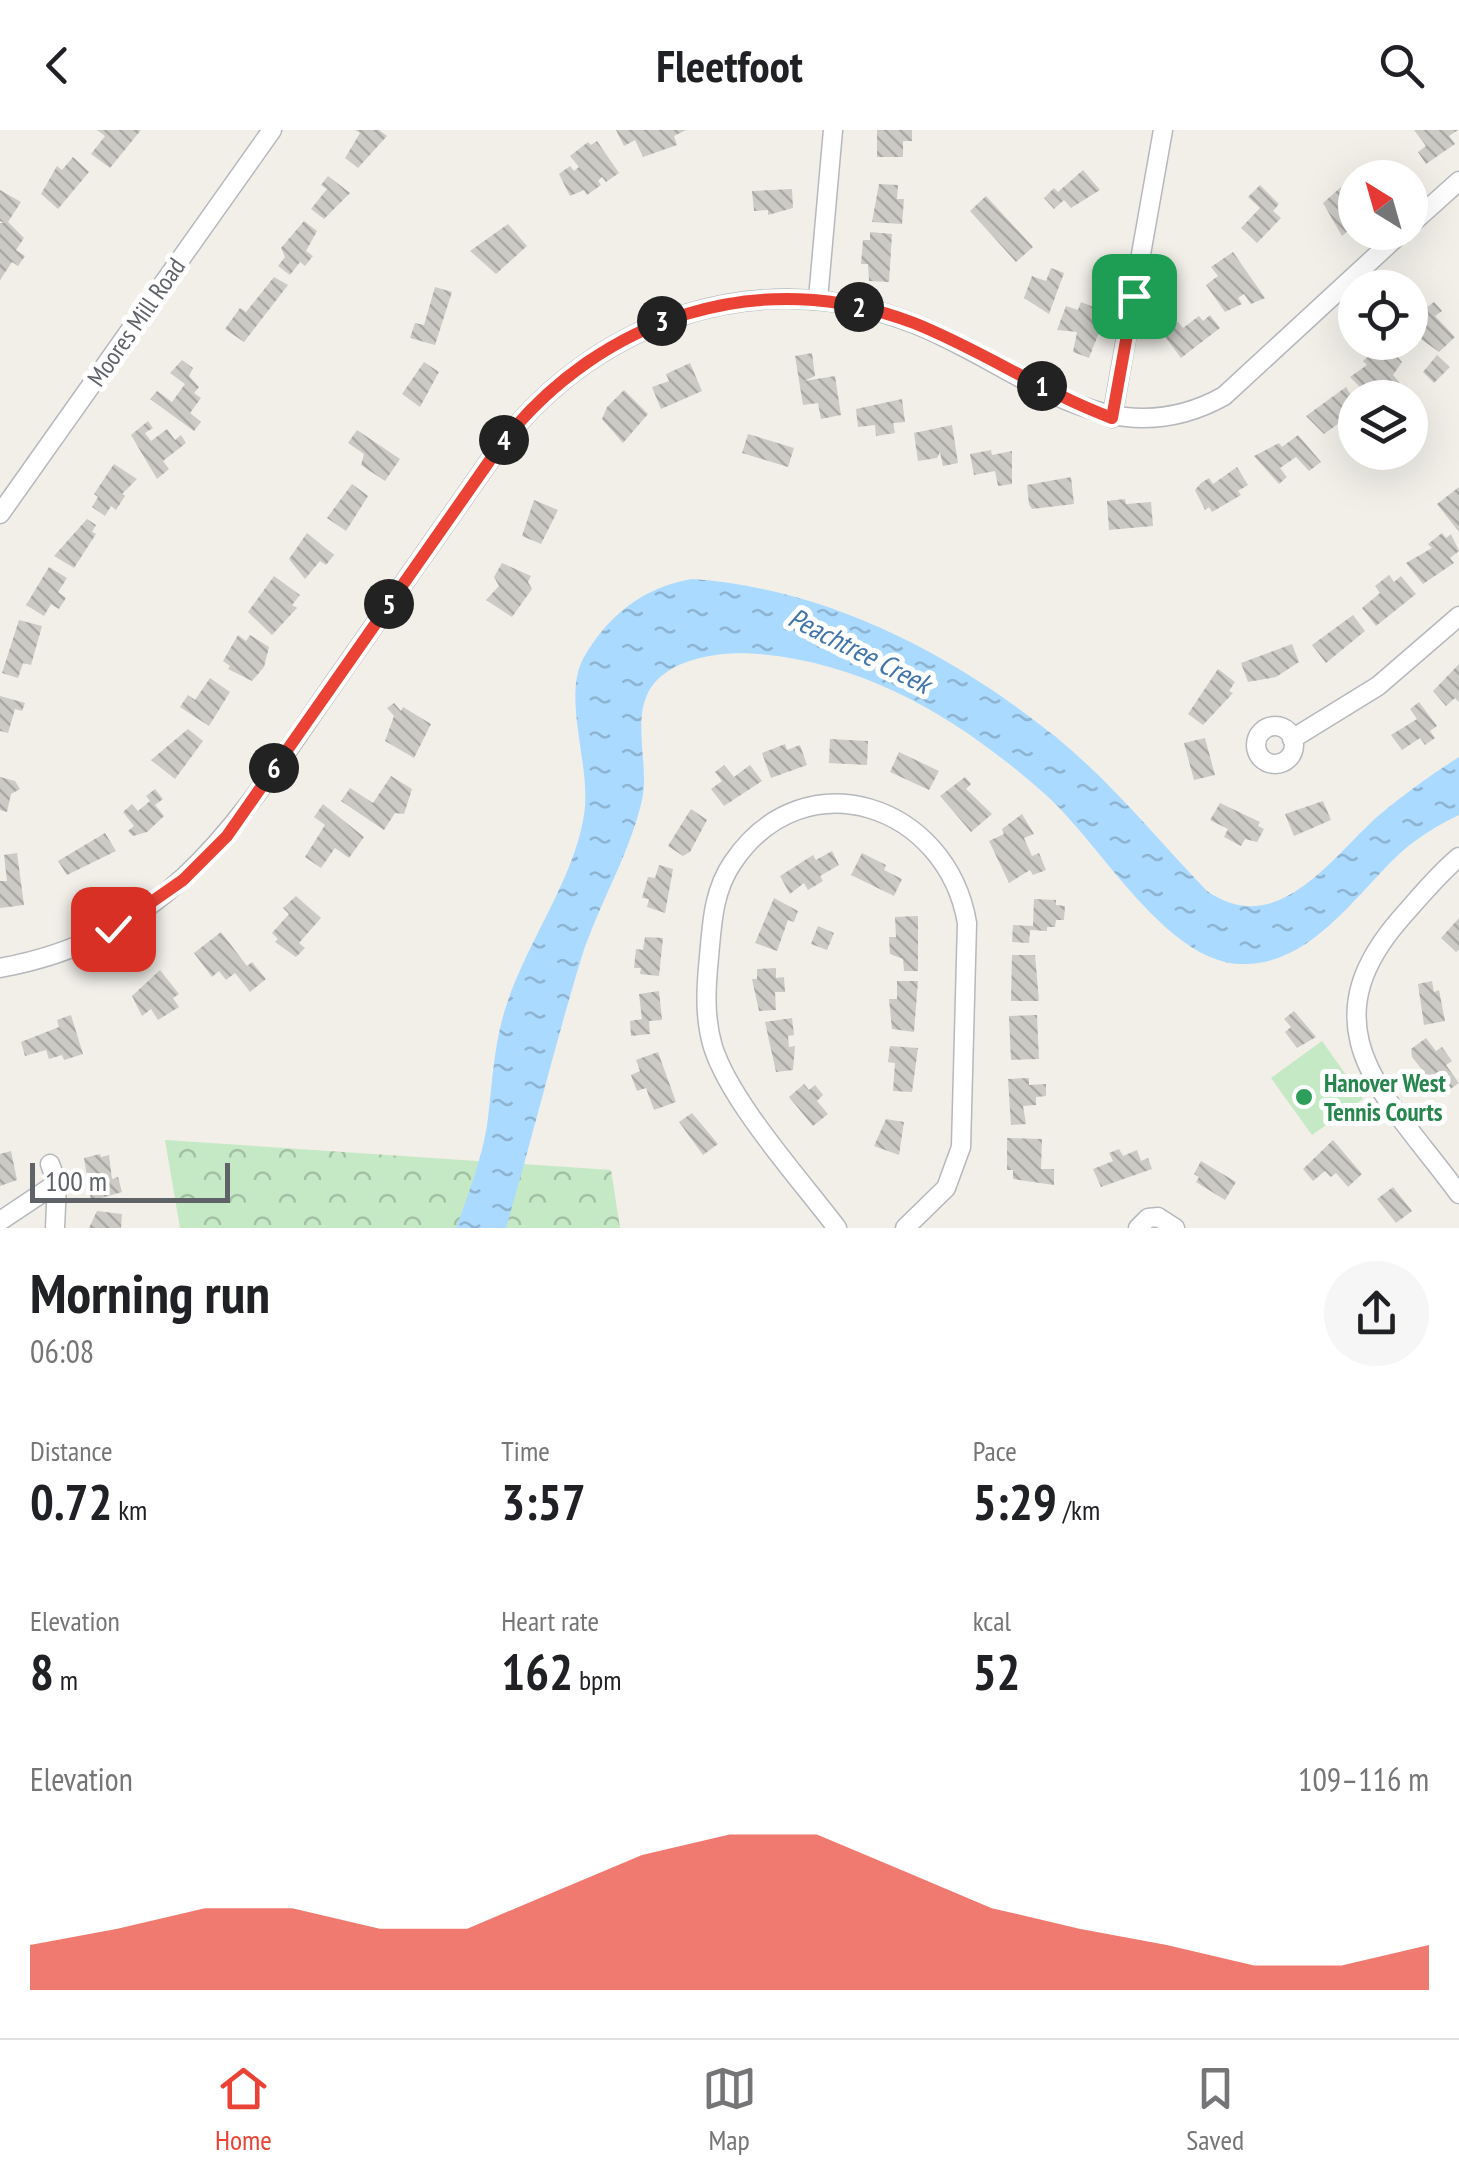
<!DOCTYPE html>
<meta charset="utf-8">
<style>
:root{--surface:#fff;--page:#f6f6f6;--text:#202124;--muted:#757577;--line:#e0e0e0;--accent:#ea4335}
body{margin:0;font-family:"PT Sans Narrow",sans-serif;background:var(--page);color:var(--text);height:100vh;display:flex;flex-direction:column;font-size:38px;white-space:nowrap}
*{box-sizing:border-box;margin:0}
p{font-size:32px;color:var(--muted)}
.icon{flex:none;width:55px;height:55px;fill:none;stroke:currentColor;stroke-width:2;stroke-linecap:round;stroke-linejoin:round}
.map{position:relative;height:1098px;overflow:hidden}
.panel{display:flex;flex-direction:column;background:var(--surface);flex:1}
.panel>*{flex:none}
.needle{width:65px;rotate:323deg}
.controls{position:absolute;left:1338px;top:30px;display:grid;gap:20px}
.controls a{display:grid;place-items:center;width:90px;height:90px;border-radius:50%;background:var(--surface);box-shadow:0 10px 40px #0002;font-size:50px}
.scale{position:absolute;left:30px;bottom:25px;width:200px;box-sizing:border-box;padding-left:10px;border:5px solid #5f6368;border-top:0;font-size:28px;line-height:35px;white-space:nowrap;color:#5f6368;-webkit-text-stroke:8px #fff;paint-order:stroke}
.pin{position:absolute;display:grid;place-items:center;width:85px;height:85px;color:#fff;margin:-42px;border-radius:20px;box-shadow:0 5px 15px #0006}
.km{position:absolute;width:50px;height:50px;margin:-25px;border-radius:50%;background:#222;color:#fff;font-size:28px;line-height:50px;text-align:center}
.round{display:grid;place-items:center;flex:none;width:105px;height:105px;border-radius:52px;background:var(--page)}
.headline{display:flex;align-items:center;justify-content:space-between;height:170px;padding:0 30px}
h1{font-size:55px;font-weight:600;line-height:75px}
.stats{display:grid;grid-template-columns:repeat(3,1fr);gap:15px;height:170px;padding:10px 30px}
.stats div{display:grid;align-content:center}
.stats b{font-size:50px;font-weight:600}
.stats small{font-size:28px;font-weight:400}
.stats p{font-size:28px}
.chart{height:280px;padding:20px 30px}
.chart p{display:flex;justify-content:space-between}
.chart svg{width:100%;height:180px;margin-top:10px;fill:var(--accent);opacity:.7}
header{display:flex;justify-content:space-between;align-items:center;height:130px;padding:0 30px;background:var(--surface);font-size:45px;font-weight:600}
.dock{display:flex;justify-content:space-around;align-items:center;height:140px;border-top:2px solid var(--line);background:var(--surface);font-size:28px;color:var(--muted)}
.dock a{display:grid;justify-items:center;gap:5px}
.dock .selected{color:var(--accent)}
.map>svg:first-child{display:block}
.green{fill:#c5e8c5}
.forest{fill:url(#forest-crowns)}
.water{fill:url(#water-ripples)}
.building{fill:url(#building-back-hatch)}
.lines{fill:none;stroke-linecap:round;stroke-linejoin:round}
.minor-casing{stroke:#b5b8bc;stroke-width:21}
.minor{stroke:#fff;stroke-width:18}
.route-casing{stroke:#fff;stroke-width:20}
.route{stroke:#ea4335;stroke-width:12}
.leisure-dot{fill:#2e9e5b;stroke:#fff;stroke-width:4}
.labels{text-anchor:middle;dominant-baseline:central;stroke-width:10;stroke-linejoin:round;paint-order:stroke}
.street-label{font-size:25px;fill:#5f6368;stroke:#fff}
.leisure-label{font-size:25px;font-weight:bold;fill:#27864d;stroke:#fff;text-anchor:start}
.water-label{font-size:28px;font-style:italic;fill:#4174aa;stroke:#fff}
</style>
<header><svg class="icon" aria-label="back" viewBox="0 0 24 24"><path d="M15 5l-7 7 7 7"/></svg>Fleetfoot<svg class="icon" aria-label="search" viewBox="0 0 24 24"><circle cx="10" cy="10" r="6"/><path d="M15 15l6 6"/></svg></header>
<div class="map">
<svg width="1459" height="1098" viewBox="0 0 1459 1098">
<defs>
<pattern id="forest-crowns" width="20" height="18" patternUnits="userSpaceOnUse" patternTransform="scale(2.5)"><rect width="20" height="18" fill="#c5e8c5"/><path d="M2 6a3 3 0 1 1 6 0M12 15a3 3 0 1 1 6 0" fill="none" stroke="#a3c0a4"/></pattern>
<pattern id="water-ripples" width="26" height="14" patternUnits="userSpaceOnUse" patternTransform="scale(2.5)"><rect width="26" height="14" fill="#aadaff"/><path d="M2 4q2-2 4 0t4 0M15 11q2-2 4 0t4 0" fill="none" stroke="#8eb4d2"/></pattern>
<pattern id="building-back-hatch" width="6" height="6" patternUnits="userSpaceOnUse" patternTransform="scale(2.5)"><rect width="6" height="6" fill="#cccac5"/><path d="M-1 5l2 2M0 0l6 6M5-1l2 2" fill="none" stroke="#a9a8a4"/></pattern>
</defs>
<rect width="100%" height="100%" fill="#f1efe8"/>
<path class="green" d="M1322,911l41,58 -51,36 -41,-57z"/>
<path class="forest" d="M165,1010l446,30 9,58h-440z"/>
<path class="water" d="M692,449c135,9 261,75 365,159 55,45 101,102 150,153 70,49 124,-33 171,-75 26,-22 53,-41 81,-59v58c-23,11 -46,25 -64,43 -43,42 -88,109 -155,106 -75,-3 -140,-121 -194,-169 -82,-73 -175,-131 -287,-141 -33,-3 -85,2 -107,32 -22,31 -2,78 -10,114 -12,54 -44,105 -61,159 -27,89 -49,180 -75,269h-50c12,-33 25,-67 31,-102 5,-38 6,-76 17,-113 19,-66 70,-132 80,-198 8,-49 -23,-117 0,-158 24,-42 60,-70 108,-78z"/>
<path class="building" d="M97,0h44l-31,38 -19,-14 14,-18z
M355,0h24l8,6 -29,32 -13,-10 15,-25z
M616,0h70l-12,6 3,9 -34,12 -8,-17 -11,6z
M877,0h35v11h-9v16h-26z
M1414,0h44l-9,6 6,8 -29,20 -8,-12 8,-6z
M597,11l22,32 -13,9 -4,-5 -4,4 3,4 -14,10 -3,-5 -14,6 -11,-22 11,-8 4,5 5,-4 -9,-11 18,-14 3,3z
M73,27l16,15 -31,37 -17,-15 16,-28 5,4z
M1083,40l17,20 -29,18 -7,-8 -10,9 -10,-11 10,-10 4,4z
M328,46l22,17 -26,26 -13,-10 16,-20 -6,-4z
M879,54l19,1 -1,14h7l-2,25 -30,-2z
M1260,55l19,19 -6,7 8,7 -24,25 -16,-15 19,-20 -12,-11z
M1341,57l11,13 3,-3v28l-13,11 -19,-33z
M792,59l1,19 -25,7v-5l-14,1 -2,-20z
M0,60l21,12 -13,20 16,16 -8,12 9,6 -7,10 -6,-4 -12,18v-57h4l-4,-2z
M986,66l47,51 -17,15 -46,-51z
M304,91l13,10 -11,20 7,5 -8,10 -5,-4 -10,13 -12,-9 7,-9 -4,-9z
M508,94l19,22 -31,28 -26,-23z
M870,102l22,2 -3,48 -20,-1 -1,-17h-7l2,-24h7z
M1233,122l32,46 -14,6 -7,-10 -6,4 4,6 -17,8 -19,-27 12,-9 -7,-9z
M1051,138l13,5 -15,41 -25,-16 8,-22 14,5z
M274,147l14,8 -44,57 -19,-13 15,-21 6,4z
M435,157l17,5 -17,53 -25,-7 5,-15 9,2z
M1081,172l15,6 -4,10 11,4 -14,36 -16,-6 4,-20 -20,-2 9,-24 12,4z
M1434,172l8,9 -7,5 20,21 -16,15 -18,-13 -10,9 -5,-6h4v-22z
M1210,185l10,13 -39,30 -18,-24 15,-12 5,6 16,-12 4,5z
M1388,216l14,16 -9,13 7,8 -18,15 -11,-12 -6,6 -15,-15 17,-12 -4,-4 12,-11 4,4z
M812,223l3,23 -11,5 31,-5 6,39 -20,4 -3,-16 -15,2 -8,-49z
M1437,225l13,12 -16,16 -11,-11z
M182,230l11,8 -4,8 10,11 -5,6 7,5 -11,15 11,9 -7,9 -44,-32 7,-8 15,11 13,-18 -15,-11z
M424,232l15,10 -19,35 -18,-13z
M690,233l12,28 -41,18 -9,-22 17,-6 -3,-7z
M1346,257l9,15 -9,16 -22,16 -18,-18z
M624,260l24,24 -25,29 -21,-24 5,-12z
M902,269l3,23 -12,1 2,10 -19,3 -1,-11 -17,2 -2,-18z
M148,291l5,7 -8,5 6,8 16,-12 8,11 6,-5 5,8 -23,18 6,8 -12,10 -26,-44z
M952,295l6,38 -15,3 -3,-14 -3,6 -19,3 -4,-28z
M357,300l43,29 -15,22 -24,-16 3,-11 -16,-11z
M748,304l46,14 -6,19 -46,-14z
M1298,305l23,27 -12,9 -13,-14 -16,11 7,9 -8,7 -25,-28 25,-13 3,4z
M991,320l1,5 20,-4v33l-14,2 -3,-15 -21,4 -4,-21z
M114,334l23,15 -15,15 3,2 -9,14 -5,-4 -6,10 -13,-9 6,-10 -4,-3z
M1237,337l11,18 -10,6 3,4 -29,17 -3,-5 -4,3 -10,-20 6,-7 8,-5 4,6z
M1071,347l3,27 -42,5 -3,-5 -2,-19z
M352,354l16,12 -22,35 -19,-13z
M1459,357v45l-22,-28z
M1125,369l1,5 25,-2 2,24 -44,4 -2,-29z
M534,370l24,10 -17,34 -19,-8z
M87,389l9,6 -4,7 4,2 -22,34 -20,-12z
M307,403l27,22 -8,10 -6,-4 -15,18 -16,-20z
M1442,403l4,5 5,-4 8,17 -9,7 4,5 -31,21 -17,-21 26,-15 -4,-4z
M502,433l29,13 -3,6 4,7 -20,28 -26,-17 13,-14 -5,-9z
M49,437l18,11 -9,14 8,6 -7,11 -8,-5 -7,12 -18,-11z
M1389,445l5,7 7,-6 15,18 -40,32 -14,-18 18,-15 -5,-7z
M274,446l26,19 -8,10 5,3 -25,27 -24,-23z
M1353,485l12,16 -39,32 -14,-18z
M19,490l23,6 -11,39 -8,-2 -5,15 -16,-5z
M238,505l8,6 4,-6 19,12 -5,20 -12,14 -24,-12 2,-3 -7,-5z
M1292,514l7,18 -23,15 -28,5 -7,-19z
M1459,534v38l-4,-4 -9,8 -13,-15z
M1218,539l17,13 -6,9 4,2 -30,32 -15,-11z
M210,548l20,14 -21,34 -29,-19 8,-12 7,5z
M0,566l25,7 -3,8 -7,-2 -7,24 -8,-2z
M1419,572l18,24 -7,5 5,7 -10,7 -5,-7 -18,12 -11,-15 26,-16 -7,-10z
M394,573l7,8 2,-4 28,17 -17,34 -29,-17 9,-25 -7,-8z
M188,599l15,12 -28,38 -24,-19z
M1205,608l10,37 -21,5 -10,-37z
M830,609l38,2 -1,24 -38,-2z
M785,614l2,6 13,-5 7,20 -36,13 -9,-25z
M899,622l40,19 -10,19 -39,-18z
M724,635l10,12 16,-12 12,16 -38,25 -13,-17 11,-8 -7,-9z
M391,646l21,13 -8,25 -9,-1 -11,17 -43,-29 9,-13 23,15z
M0,647l15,4 5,8 -9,5 -4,18 -7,-2z
M965,647l6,7 -5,5 26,25 -21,18 -31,-36z
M155,659l8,10 -8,6 9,11 -17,16 -14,4 -5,-5 6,-5 -11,-14 9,-8 6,7 12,-10 -4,-5z
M1323,671l8,19 -37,16 -9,-22z
M1220,673l40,19 -2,4 6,3 -7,13 -12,-3 -4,7 -17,-9 4,-8 -18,-9z
M323,674l41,33 -15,21 -14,-10 -14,20 -16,-11 20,-32 -11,-8z
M691,679l16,11 -17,32 -7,4 -15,-10z
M1022,684l12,20 -10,4 8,18 7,-3 7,17 -13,5 -3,-5 -21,13 -20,-42 15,-7 -2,-5z
M105,703l11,18 -49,24 -9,-14z
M832,721l7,14 -19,11 3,5 -15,9 -4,-7 -14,11 -10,-18 33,-21 3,5z
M17,723l7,52 -24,3v-27h7l-3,-26z
M862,723l24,12 -2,5 18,9 -8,17 -43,-21z
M659,735l14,4 -8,44 -18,-6 2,-8 -7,-1 6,-21 7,1z
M296,766l25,22 -22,25 6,5 -9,9 -21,-15 3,-3 -6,-6 17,-19 -6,-6z
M774,768l24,13 -4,11 -6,-2 -11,31 -22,-8z
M1034,769l22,1v5l9,1 -1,14h-8l-1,7h-8v4l-17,-1 -1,13 -17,-1 1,-17 20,1z
M918,786v55h-14l-1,-12 -13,-5 -1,-17h7l-1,-20z
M1459,788v32l-3,2 -15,-14z
M818,796l16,7 -7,17 -16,-6z
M221,802l26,34 5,-4 14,17 -16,13 -15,-19 -9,7 -7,-9 -7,6 -18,-24z
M645,807l18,1 -4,38 -19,-2 1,-6h-7l2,-19 7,1z
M1012,825h23l4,46h-28z
M776,838v10l8,-1 1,15h-10l1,18 -17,1 -7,-32h5v-10z
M160,840l19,24 -6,4 6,9 -21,13 -7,-11 -9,7 -10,-20z
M897,851h21l-4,51 -22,-3 -3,-30h8z
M1432,851l2,11 5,-2 6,31 -21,4 -6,-41z
M659,861l3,29 -13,1 1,13 -19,2 -1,-15 12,-2 -3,-25z
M1294,881l22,26 -19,11 -12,-16 6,-5 -7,-8z
M71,885l12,39 -19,6 -2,-5 -13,4 -3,-9 -21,6 -4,-14 38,-15 -2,-7z
M1037,885l2,44 -28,1 -2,-44z
M792,888l2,17 -6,1 1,11 6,-1 -2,24 -17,2 -11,-50z
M1426,908l10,13 6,-4 10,14 -6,4 13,18 -13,9 -13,-14 -3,2 -18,-23 -1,-8z
M890,916l28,2 -6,44 -19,-1 2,-28 -7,-1z
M658,922l18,50 -22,8 -8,-22 -9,3 -6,-16 9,-4 -4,-11z
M1029,948v7l17,-1v12l-10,1v8l-13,1 3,18 -15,1 -3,-46z
M804,954l5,6 6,-5 8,10 -6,6 11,13 -15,12 -24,-29z
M692,983l26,31 -15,11 -24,-33z
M886,989l18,3 -5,33 -25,-9z
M1007,1008l35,1 -1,30h13v16l-41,-6v-9h-6z
M1333,1010l29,34 -14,13 -12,-14 -5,4 -6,-6 -12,10 -10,-12z
M1119,1019l4,7 14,-6 4,11 7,-3 4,11 -51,18 -8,-18 20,-8 -4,-8z
M11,1021l6,29 -17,6v-32z
M100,1024l1,3 8,-2 3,24 6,-2 4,15 -31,9 -7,-43z
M1201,1031l35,21 -11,18 -29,-18 3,-5 -5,-3z
M1393,1057l19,24 -16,12 -19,-24z
M97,1081l25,3 -1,14h-32z"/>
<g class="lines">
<defs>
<path id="minor" d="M1410,95l49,-44
M818,169l15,-169
M1112,288l51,-288
M0,384l272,-384
M1256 615a19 19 0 1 1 38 0a19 19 0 1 1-38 0Z
M1292,609l86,-53 81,-70
M1459,727c-22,18 -39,40 -58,61 -99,113 -12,180 58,276
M0,838c176,-32 242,-153 336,-288 55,-79 110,-158 166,-237 99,-126 261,-180 413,-119 106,42 193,137 309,72l178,-164
M50,1034l7,19 -2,45
M0,1091l57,-38
M837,1098c-37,-49 -106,-125 -124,-181 -9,-30 -7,-60 -4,-90 3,-33 4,-66 24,-95 72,-106 214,-57 234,61l-6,224 -15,41 -41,40
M1138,1098l10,-10 10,-1 17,11"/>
</defs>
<use href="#minor" class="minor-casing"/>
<use href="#minor" class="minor"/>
</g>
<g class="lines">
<defs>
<path id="route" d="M113,799l70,-49 44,-44 275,-393c99,-126 259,-179 412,-120 68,27 130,70 198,95l22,-122"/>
</defs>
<use href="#route" class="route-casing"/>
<use href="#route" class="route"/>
</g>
<circle class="leisure-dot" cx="1304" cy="967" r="10"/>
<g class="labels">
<g class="street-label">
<text transform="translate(136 192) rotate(-55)">Moores Mill Road</text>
</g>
<g class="leisure-label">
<text x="1324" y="953">Hanover West<tspan x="1324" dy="29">Tennis Courts</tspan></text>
</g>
<g class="water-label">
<text transform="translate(860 520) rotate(27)">Peachtree Creek</text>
</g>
</g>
</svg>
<div class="controls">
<a><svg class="needle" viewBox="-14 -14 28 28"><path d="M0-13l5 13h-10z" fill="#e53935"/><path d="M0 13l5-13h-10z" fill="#757577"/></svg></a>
<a><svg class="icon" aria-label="locate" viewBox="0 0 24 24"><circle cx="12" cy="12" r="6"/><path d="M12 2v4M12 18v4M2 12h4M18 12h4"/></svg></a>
<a><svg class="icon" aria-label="layers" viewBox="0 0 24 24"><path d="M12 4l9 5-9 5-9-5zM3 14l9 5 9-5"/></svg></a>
</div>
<div class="scale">100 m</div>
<div class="pin" style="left:1134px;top:166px;background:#1e9e55"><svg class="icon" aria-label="arrive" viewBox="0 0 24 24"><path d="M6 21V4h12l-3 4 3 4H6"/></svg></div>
<div class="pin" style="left:113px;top:799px;background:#d93025"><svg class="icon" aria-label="check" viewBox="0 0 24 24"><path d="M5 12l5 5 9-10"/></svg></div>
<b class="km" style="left:1042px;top:256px">1</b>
<b class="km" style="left:859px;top:177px">2</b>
<b class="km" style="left:662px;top:191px">3</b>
<b class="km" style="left:504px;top:310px">4</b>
<b class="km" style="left:389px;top:474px">5</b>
<b class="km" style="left:274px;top:638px">6</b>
</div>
<section class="panel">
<div class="headline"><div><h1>Morning run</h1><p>06:08</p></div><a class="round"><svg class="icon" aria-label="share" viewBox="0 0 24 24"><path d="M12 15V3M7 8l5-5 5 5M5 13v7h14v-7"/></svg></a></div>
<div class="stats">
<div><p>Distance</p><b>0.72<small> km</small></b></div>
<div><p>Time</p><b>3:57</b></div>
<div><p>Pace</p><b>5:29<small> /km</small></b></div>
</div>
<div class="stats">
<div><p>Elevation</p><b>8<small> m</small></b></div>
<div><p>Heart rate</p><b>162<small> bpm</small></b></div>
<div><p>kcal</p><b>52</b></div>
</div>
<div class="chart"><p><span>Elevation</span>109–116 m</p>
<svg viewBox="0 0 160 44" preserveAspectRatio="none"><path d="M0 44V33L10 29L20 24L30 24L40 29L50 29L60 20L70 11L80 6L90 6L100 15L110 24L120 29L130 33L140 38L150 38L160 33V44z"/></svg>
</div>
</section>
<nav class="dock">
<a class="selected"><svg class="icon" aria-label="home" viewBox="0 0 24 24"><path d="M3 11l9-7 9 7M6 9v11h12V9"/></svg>Home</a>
<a><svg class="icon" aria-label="map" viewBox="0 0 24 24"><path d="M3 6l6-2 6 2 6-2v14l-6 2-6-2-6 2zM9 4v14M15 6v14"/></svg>Map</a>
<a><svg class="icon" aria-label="saved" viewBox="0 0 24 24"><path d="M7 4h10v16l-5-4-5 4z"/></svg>Saved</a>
</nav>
